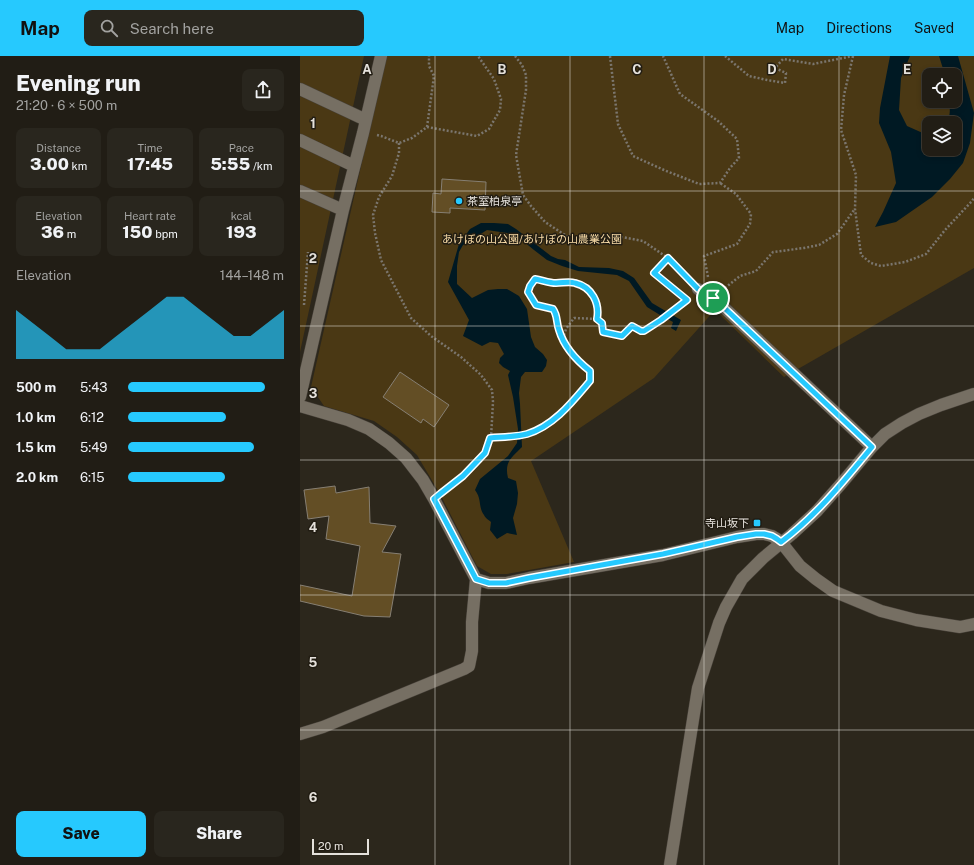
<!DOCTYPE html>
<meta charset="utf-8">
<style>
:root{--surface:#211d15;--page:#29261e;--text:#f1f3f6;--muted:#a2a2a0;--line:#3e3b34;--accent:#26c9fe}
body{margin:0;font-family:"Public Sans","Noto Sans JP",sans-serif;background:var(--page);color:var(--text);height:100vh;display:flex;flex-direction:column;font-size:15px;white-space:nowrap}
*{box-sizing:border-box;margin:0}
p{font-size:13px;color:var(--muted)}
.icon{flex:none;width:22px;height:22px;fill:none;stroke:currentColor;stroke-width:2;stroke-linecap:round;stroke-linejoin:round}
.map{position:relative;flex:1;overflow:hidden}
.sheet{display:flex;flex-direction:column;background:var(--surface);width:300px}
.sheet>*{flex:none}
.tools{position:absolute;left:622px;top:12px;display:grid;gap:8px}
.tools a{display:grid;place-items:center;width:40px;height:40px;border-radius:8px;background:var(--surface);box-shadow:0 2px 6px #0003,0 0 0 1px var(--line);font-size:20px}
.scale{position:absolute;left:12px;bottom:10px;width:57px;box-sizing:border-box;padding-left:4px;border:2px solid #e5e1db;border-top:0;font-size:11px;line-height:14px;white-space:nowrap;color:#e5e1db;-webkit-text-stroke:3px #221d13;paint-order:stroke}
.pin{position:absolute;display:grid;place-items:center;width:34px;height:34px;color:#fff;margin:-17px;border:2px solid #fff;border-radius:50%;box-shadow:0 1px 4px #0007}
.round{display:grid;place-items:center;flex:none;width:42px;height:42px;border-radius:8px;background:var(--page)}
.headline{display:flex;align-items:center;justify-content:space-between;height:68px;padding:0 16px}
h1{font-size:22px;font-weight:800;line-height:30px}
.metrics{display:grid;grid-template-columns:repeat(3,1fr);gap:6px;height:68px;padding:4px 16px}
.metrics div{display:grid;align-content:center;border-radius:8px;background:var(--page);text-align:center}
.metrics b{font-size:17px;font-weight:800}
.metrics small{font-size:11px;font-weight:400}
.metrics p{font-size:11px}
.chart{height:112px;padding:8px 16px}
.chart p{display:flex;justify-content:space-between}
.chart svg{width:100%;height:72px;margin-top:4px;fill:var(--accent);opacity:.7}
.action{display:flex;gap:8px;margin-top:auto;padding:8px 16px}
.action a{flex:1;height:46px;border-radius:8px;background:var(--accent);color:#111;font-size:16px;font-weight:800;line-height:46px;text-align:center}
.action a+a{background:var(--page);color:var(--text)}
ul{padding:0 16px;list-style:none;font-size:13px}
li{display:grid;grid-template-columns:64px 48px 1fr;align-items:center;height:30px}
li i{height:10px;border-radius:5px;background:var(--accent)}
header{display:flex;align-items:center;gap:24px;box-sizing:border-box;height:56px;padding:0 20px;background:var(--accent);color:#111}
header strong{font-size:19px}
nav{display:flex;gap:22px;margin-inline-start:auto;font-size:14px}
.search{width:280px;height:36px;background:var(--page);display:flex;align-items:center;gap:10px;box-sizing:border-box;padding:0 14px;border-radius:8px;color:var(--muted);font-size:15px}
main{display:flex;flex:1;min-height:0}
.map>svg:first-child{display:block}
.green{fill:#4a3814;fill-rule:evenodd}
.water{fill:#001923}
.building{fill:#634e25;stroke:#867f73}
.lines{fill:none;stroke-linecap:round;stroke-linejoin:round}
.minor-casing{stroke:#474139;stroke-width:13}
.path{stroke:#7b766e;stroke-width:2.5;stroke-dasharray:2 2;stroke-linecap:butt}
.minor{stroke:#766f63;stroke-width:12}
.route-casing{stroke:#fff;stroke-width:8}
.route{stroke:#26c9fe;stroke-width:5}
.grid{fill:none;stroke:#e5e1db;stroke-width:1;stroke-opacity:0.55}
.poi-dot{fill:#26c9fe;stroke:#221d13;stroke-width:1.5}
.labels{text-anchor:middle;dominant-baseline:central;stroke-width:3;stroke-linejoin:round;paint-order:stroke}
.poi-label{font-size:11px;fill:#e5e1db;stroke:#221d13;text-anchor:start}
.park-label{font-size:11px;fill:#f9dca7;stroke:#221d13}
.grid-label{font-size:13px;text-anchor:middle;font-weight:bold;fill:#e5e1db;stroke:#221d13;stroke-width:3;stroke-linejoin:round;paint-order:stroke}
</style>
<header>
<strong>Map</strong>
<div class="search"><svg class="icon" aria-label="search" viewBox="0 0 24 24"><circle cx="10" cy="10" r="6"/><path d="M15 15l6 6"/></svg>Search here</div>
<nav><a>Map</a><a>Directions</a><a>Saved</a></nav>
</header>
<main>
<section class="sheet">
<div class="headline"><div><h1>Evening run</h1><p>21:20 · 6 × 500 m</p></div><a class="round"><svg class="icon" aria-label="share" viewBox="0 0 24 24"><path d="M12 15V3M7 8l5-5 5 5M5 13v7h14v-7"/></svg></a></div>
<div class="metrics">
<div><p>Distance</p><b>3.00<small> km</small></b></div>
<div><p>Time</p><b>17:45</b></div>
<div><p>Pace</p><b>5:55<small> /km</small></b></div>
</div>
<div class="metrics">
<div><p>Elevation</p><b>36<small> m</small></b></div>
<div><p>Heart rate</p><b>150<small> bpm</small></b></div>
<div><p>kcal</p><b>193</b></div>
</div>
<div class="chart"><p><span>Elevation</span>144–148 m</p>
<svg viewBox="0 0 160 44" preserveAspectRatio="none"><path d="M0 44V14L10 22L20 30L30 38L40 38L50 38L60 30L70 22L80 14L90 6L100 6L110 14L120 22L130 30L140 30L150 22L160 14V44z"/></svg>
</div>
<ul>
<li><b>500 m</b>5:43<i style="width:88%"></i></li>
<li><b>1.0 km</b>6:12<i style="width:63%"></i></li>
<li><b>1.5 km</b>5:49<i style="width:81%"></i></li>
<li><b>2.0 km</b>6:15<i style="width:62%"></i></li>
</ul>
<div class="action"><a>Save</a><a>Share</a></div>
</section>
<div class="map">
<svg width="674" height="809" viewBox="0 0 674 809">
<rect width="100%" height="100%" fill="#2c271c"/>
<path class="green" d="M0,0h64l-64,296z
M86,0h588v212l-190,109 -69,-67 -61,68 -123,83 43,101 -67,12h-16l-14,-8 -37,-72 -23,-39 -20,-18 -23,-16 -50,-15 -13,-19zM629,19h26v26h-26zM629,67h26v26h-26z"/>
<path class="water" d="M590,0h20l-9,22 -2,32 8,16 18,8 4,-1v16h26v-26h-9c5,-7 4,-14 3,-22h6v-26h-10l-6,-19h19l16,57 -4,30 -7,20 -13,16 -18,18 -36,25 -21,5 8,-15 13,-29 -5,-31 -12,-29 1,-15z
M181,167h13l14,1 8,5 35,27 7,3 7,1 14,7 30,1 14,3 11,7 18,25 29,17 -5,11 -5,-3 2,-6 -13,-7 -13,-8 -18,-26 -12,-6 -39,-4 -16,-5 -15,-6 -13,-10 -11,-9 -16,-8 -20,-3 -24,15 -4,7 -2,14v18l15,14 16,-8 10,-1h9l12,7 8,13 4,28 4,10 8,7 4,6 -1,6 -4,6h-17l-4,5 -2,16 1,11 2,43c-10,10 -18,15 -14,31l8,3 2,12 -1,11 -4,14 4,17 -10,-2 -10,6 -7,-9 1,-8c-2,-2 -6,-4 -7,-7 -6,-8 -2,-16 -9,-25l5,-11 28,-23 9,-13 1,-14 -5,-32 -5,-22 2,-4 -7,-4 -4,-4 1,-5 4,-4 -6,-11 -8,-1 -8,4 -19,-10 6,-16 -21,-38 11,-38 11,-15z"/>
<path class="building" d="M142,123l44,3 -1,28 -35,-2v5l-18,-1 1,-19 8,1z
M100,316l49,33 -15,22 -11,-8 -2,4 -38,-26z
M35,430l1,7 33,-6 1,36 26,3 -14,26 19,2 -11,63 -26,-1 -64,-15v-16l52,11 8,-50 -34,-7 3,-23 -21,3 -4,-29z"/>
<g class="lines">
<defs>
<path id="minor" d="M0,33l66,31
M0,84l54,26
M0,135l43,19
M398,233l19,12 155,146
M0,341l43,-187 20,-77 18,-77
M0,350l48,14 21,9 20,14 17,15 17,22 11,19 42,80 13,4h17l23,-5 134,-23 74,-18 19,-3h8l8,2 5,3 4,3 19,24 16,13 17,12 48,20 35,9 44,7 14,-3
M0,678l23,-7 141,-58 5,-3 3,-15v-29l4,-43
M370,809l28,-177 21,-65 7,-16 16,-28 21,-21 29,-24 25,-23 24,-27 31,-37 13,-13 17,-11 17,-9 22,-9 33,-11"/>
</defs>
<use href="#minor" class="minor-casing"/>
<path class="path" d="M215,0l7,9 4,10v15l-10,65 7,40 8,11 14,16 20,13 10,6 21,-1 26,-3 21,4 25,17 20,21
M310,0l8,68 15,32 31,14 35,14 21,-1 10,-15 9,-10 -2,-19 -19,-18 -38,-27 -17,-38
M425,0l24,20 18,4 18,3 1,-10 -11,-5 8,-9 30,5 40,-8
M553,0l-9,39 -3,35 15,45 -1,34 6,46 10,8 10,3 24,-4 21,-8 19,-24 27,-29 2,-3
M127,71l50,9 12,-7 11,-19 1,-11 -7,-20 -16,-23
M77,79l4,1 18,7 13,-5 15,-11 7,-51 -5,-10v-10
M99,87v10l-7,23 -13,21 -6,18 2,18 6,27 30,58 20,18 30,21 20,18 11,15 1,12 -2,36 -6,15 -22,23 -17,14
M408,221l-4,-21 33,-12 13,-20 1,-10 -15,-20 -16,-11
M425,232l15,-12 16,-5 17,-19 31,-4 15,-3 18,-11 17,-24
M4,249l4,-53
M263,283l-5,-13 -1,-13 -4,-4 -17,-4 -8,-13 2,-7 5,-6c7,1 14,4 21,4 7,0 13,-2 19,0 17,4 25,20 22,36
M191,382c11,-1 26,-1 36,-4 27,-8 46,-33 63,-53v-10c-11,-9 -21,-19 -27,-32l3,-10 8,-11 23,1 5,4 1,9 19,4 10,-10 9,5h3l17,-11 26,-20 -33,-27 14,-15"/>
<use href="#minor" class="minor"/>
</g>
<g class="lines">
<defs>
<path id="route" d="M368,202l30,31 19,12 155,146c-28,34 -56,69 -91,95l-4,-3 -5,-3 -8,-2h-8l-19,3 -74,17 -134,24 -23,5h-17l-13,-4 -42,-80 6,-5 23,-18 22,-23 5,-15c12,-1 26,-1 37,-4 27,-8 46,-33 63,-53v-10c-14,-11 -26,-24 -31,-41 -3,-8 -1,-14 -6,-21l-17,-4 -8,-13 2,-6 5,-7c7,1 14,4 21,4 7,0 13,-2 19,0 17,4 25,20 22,36l5,4 1,9 19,4 10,-10 9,5h3l17,-11 26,-20 -33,-27z"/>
</defs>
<use href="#route" class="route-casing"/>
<use href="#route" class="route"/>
</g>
<path class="grid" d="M135,0v809M270,0v809M404,0v809M539,0v809M0,135h674M0,270h674M0,404h674M0,539h674M0,674h674"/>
<g class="poi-dot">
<circle cx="159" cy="145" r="4"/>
<rect x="453" y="463" width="8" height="8" rx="2"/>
</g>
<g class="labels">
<g class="poi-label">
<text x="167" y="145">茶室柏泉亭</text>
<text x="449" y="467" text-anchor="end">寺山坂下</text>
</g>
<g class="park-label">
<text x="232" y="183">あけぼの山公園/あけぼの山農業公園</text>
</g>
</g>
<g class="grid-label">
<text x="67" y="18">A</text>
<text x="202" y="18">B</text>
<text x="337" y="18">C</text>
<text x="472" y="18">D</text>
<text x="607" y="18">E</text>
<text x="13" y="72">1</text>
<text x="13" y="207">2</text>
<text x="13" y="342">3</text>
<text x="13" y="476">4</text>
<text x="13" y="611">5</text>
<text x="13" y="746">6</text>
</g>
</svg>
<div class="tools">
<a><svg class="icon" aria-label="locate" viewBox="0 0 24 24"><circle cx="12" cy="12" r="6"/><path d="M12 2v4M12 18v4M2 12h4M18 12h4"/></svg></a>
<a><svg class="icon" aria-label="layers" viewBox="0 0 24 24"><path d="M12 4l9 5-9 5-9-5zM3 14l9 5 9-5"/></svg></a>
</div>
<div class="scale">20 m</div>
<div class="pin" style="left:413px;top:242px;background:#1e9e55"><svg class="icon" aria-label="arrive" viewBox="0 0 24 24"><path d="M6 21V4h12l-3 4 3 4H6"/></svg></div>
</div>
</main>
